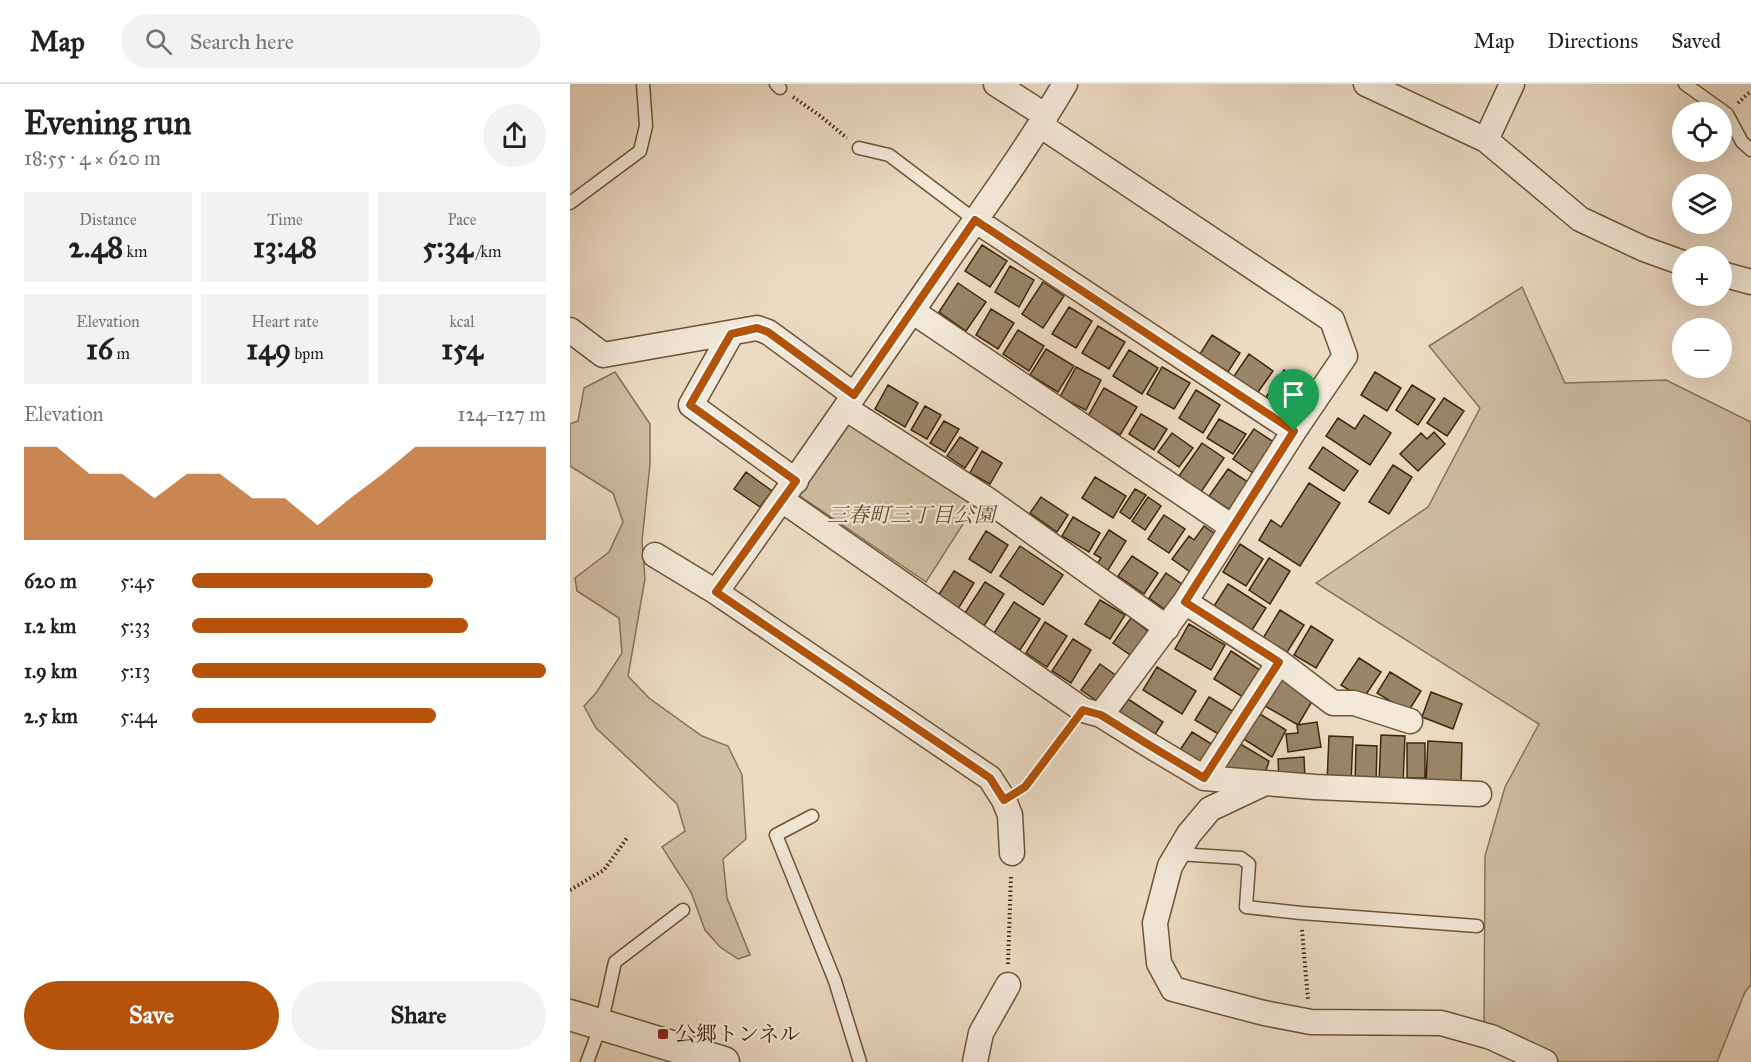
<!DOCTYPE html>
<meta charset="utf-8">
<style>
:root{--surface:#fff;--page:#f2f2f2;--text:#202124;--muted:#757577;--line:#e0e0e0;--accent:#b45309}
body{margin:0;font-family:"IM FELL Great Primer","Noto Serif JP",serif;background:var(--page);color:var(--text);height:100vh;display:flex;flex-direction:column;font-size:22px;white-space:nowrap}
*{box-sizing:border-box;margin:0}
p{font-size:20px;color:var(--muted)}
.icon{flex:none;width:33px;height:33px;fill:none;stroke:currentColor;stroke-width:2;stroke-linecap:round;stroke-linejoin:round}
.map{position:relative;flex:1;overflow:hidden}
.side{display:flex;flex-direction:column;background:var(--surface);width:570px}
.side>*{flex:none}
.tools{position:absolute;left:1102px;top:18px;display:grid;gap:12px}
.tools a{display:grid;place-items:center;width:60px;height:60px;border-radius:50%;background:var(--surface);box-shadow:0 6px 24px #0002;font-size:30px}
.pin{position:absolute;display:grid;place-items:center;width:51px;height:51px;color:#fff;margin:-62px -26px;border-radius:50% 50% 50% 0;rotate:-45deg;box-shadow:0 0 6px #0007}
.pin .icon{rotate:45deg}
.round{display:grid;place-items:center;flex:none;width:63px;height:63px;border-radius:32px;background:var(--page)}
.overview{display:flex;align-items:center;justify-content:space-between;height:102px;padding:0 24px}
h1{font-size:33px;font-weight:700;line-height:45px}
.stats{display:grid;grid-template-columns:repeat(3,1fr);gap:9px;height:102px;padding:6px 24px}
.stats div{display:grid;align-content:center;border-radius:0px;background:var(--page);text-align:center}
.stats b{font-size:30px;font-weight:700}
.stats small{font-size:16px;font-weight:400}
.stats p{font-size:16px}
.chart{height:168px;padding:12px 24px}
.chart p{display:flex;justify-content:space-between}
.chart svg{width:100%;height:108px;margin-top:6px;fill:var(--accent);opacity:.7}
.cta{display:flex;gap:12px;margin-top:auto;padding:12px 24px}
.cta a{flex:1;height:69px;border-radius:36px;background:var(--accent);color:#fff;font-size:24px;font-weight:700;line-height:69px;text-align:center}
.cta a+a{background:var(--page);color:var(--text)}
ul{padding:0 24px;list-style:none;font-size:20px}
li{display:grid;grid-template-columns:96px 72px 1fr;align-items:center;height:45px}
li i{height:15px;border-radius:8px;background:var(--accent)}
header{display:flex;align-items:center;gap:36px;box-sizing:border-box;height:84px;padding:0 30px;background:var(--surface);border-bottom:2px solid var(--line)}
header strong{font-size:28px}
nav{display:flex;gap:33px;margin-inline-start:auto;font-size:21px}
.search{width:420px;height:54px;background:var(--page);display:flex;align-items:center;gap:15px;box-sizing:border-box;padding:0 21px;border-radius:33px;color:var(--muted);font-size:22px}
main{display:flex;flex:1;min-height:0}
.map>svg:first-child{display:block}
.green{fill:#cfbda4;stroke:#887256;stroke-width:1.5}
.building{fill:#998569;stroke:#402807;stroke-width:1.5}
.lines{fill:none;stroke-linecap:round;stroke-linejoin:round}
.service-casing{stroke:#6b5536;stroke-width:15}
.minor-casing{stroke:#6b5536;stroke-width:27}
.tertiary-casing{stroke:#6b5536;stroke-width:33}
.path{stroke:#402807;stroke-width:4;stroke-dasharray:1.5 3;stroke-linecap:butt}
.service{stroke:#f3e8d9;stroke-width:12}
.minor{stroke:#f3e8d9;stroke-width:24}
.tertiary{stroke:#f3e8d9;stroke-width:30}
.route-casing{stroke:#fff;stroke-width:12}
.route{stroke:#b45309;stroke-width:8}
.poi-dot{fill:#8f2418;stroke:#f3e8d9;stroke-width:2}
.labels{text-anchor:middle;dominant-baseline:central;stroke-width:4.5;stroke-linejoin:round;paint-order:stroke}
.park-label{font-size:21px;font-style:italic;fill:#644d2e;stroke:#f3e8d9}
.poi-label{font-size:21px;fill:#402807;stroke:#f3e8d9;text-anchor:start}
</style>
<header>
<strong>Map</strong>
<div class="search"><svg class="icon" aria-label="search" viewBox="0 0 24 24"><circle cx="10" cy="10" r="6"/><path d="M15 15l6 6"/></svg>Search here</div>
<nav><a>Map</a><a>Directions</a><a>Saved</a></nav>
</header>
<main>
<section class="side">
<div class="overview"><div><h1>Evening run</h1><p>18:55 · 4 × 620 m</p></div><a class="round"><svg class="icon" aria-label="share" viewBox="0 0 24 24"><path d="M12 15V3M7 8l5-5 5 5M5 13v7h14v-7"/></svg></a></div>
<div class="stats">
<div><p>Distance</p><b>2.48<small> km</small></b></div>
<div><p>Time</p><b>13:48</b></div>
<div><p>Pace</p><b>5:34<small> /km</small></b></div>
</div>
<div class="stats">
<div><p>Elevation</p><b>16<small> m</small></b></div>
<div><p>Heart rate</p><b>149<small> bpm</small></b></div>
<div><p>kcal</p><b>154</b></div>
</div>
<div class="chart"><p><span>Elevation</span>124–127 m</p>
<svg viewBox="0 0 160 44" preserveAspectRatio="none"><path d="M0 44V6L10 6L20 17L30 17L40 27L50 17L60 17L70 27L80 27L90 38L100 27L110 17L120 6L130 6L140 6L150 6L160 6V44z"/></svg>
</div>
<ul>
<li><b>620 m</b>5:45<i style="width:68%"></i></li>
<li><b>1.2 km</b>5:33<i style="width:78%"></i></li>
<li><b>1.9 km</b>5:13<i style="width:100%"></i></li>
<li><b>2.5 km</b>5:44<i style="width:69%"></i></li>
</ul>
<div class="cta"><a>Save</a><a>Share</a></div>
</section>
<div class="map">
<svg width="1181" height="978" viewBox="0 0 1181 978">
<rect width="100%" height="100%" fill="#ecdbc4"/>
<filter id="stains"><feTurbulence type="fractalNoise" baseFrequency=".00333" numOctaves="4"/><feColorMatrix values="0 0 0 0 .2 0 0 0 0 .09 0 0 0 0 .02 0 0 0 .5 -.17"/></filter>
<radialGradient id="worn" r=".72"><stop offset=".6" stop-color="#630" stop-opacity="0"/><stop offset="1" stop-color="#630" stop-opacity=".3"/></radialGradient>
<path class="green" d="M952,203l43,96 101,-3 85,42v563l-6,7 -28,70h-162l-71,-32 1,-174 20,-69 34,-63 -223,-141 112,-76 52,-99 -51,-62z
M45,288l35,52v40l-8,77 3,38 -17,97 21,22 53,38 26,10 14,29 4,64 -23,20 4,39 23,57 -12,4 -18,-12 -15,-17 -14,-38 -29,-45 23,-16 -8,-27 -81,-76 -12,-22 12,-13 26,-40 -3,-35 -42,-27 -2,-13 34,-26 14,-30 -10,-29 -43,-27v-42l8,-3 6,-33z
M279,332l128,86 -51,80 -129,-88z"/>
<path class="building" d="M412,161l25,16 -17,26 -25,-16z
M440,182l24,14 -15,27 -24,-15z
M473,198l21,14 -21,32 -21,-14z
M388,199l28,19 -20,29 -27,-19z
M499,223l23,14 -16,27 -24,-14z
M421,225l23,14 -16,26 -22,-14z
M528,242l27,16 -16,27 -27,-16z
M448,246l26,16 -15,25 -26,-17z
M642,251l28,18 -12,19 -28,-18z
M476,265l28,17 -16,26 -28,-17z
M559,266l29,18 -16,26 -29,-18z
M679,270l24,17 -17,24 -24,-16z
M506,283l25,13 -15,30 -26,-13z
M592,283l28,16 -16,26 -27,-15z
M714,286l28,18 -20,31 -28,-19z
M805,288l26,16 -14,23 -26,-16z
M318,301l30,18 -13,24 -30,-18z
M842,301l23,14 -17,26 -22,-15z
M534,304l33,19 -17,28 -32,-19z
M626,306l24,15 -17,28 -24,-15z
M874,314l20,13 -17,25 -20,-13z
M355,322l16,9 -14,24 -16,-9z
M571,330l26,15 -13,21 -25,-16z
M794,331l27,18 -21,32 -44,-29 12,-18 17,11z
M649,335l27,15 -13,20 -26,-16z
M374,337l15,8 -14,23 -15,-9z
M684,345l27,18 -21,31 -27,-19z
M864,348l11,12 -27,27 -18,-17 21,-21 6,6z
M602,349l21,15 -14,19 -21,-15z
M390,353l18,11 -13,20 -18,-12z
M632,359l22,15 -23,34 -22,-16z
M753,363l35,24 -14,20 -35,-23z
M412,367l20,12 -12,21 -20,-11z
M823,381l19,12 -23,37 -20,-12z
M658,385l26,17 -18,28 -27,-18z
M176,388l26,19 -12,16 -26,-18z
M525,393l31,19 -13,22 -31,-20z
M739,399l31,20 -40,63 -41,-26 12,-20 10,7z
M565,405l11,6 -16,24 -10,-7z
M471,413l27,18 -11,17 -27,-19z
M578,413l13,9 -16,24 -13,-9z
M594,431l21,14 -16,24 -21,-14z
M503,433l27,16 -11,19 -27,-16z
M634,442l18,13 -26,37 -24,-17 17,-23 5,4z
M539,446l17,11 -18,29 -11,-6 4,-6 -7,-4z
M416,447l22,14 -17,28 -22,-14z
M670,460l23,15 -17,27 -23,-14z
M450,462l43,29 -20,30 -43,-29z
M562,472l26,17 -14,21 -26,-18z
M699,474l21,13 -20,33 -21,-14z
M384,487l20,12 -16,26 -20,-13z
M596,489l23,16 -18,25 -22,-16z
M415,498l19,12 -20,32 -19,-13z
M658,500l38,24 -19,30 -38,-24z
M530,516l25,15 -15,24 -25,-15z
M444,518l26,17 -20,31 -26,-17z
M710,526l24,15 -18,29 -24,-14z
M561,534l22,17 -17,24 -23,-16z
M475,538l22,14 -20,31 -21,-14z
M619,540l36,21 -14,25 -36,-21z
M741,542l22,14 -17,28 -22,-13z
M503,555l18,11 -20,33 -19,-12z
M661,567l32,21 -17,27 -32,-20z
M789,574l22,14 -18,27 -22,-14z
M530,580l21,15 -18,26 -22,-15z
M587,583l39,24 -14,23 -39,-24z
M820,588l31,19 -13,21 -31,-19z
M711,595l33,19 -16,27 -33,-19z
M861,608l31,12 -9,25 -31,-12z
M639,613l30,18 -14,23 -30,-18z
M558,615l35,23 -13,20 -35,-23z
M685,627l31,19 -14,27 -33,-21z
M747,638l4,25 -33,5 -2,-18 12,-1 -1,-8z
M622,648l26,16 -14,21 -26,-16z
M811,651l24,1 -2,48 -24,-2z
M759,652l24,1 -2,46 -24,-1z
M858,657l34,2 -1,40 -35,-1z
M667,658l32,19 -4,13 -32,-3 -12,-6z
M837,659h18v35h-18z
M786,661l21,1 -1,38 -21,-1z
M734,673l1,21 -26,1 -1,-20z"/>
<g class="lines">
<defs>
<path id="service" d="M206,0l4,4
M1115,0l42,30 15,28 9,8
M289,64l30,7 86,65
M0,119l70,-52 6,-25 -3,-42
M242,732l-36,19 59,146 25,81
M608,770l63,4 8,6 -3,43 55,6 176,13
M17,978l14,-37 14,-63 68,-52"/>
<path id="minor" d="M426,0l50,32
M796,0l120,56 94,79 64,30 39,14
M470,41l292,195 13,36 -51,75 -109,171 -84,113
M916,56l26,-56
M405,136l319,211
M1152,190l29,8
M342,227l320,216
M0,246l33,25 154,-27 11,4 86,63
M161,250l-40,71 105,76
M275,324l140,90 182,130
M212,416l301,210 18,5 48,30 55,33 111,9 164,7
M85,471l61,37
M615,518l94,60 54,41h21l56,18
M634,694l75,-116
M693,700l-53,25 -21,25 -19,32 -15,57 4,40 14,26 91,24 47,9 130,1 50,14 54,25
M442,769l-2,-38 -6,-15 -14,-22 -274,-186c74,-103 145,-207 217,-311 45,-65 92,-129 132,-197
M405,978l6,-29 27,-48"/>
<path id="tertiary" d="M0,931l154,47"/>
</defs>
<use href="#service" class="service-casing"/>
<use href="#minor" class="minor-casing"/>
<use href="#tertiary" class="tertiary-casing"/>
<path class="path" d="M223,13l26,18 28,23
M1168,19l13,-12
M453,704l46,-60
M0,806l34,-20 23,-32
M732,846l6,70
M438,880l3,-89"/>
<use href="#service" class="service"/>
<use href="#minor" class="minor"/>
<use href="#tertiary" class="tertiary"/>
</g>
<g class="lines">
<defs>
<path id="route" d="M405,136l319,211 -109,171 94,60 -75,116 -55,-33 -48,-30 -18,-5 -58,77 -21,13 -14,-22 -274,-186 80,-111 -106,-76 41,-71 26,-6 11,4 86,63z"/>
</defs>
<use href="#route" class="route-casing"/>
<use href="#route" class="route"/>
</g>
<rect class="poi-dot" x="87" y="944" width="12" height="12" rx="3"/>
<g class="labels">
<g class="park-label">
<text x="341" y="431">三春町三丁目公園</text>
</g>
<g class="poi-label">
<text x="105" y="950">公郷トンネル</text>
</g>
</g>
<rect width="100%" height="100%" filter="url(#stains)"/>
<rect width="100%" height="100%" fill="url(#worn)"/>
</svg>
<div class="tools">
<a><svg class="icon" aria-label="locate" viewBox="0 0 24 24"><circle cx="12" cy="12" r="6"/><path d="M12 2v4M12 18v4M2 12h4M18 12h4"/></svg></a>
<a><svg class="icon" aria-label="layers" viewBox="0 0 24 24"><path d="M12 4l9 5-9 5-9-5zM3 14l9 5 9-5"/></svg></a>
<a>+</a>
<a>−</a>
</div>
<div class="pin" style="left:724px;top:347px;background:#1e9e55"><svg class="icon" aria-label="arrive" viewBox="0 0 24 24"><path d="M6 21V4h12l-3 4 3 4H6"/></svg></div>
</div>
</main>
